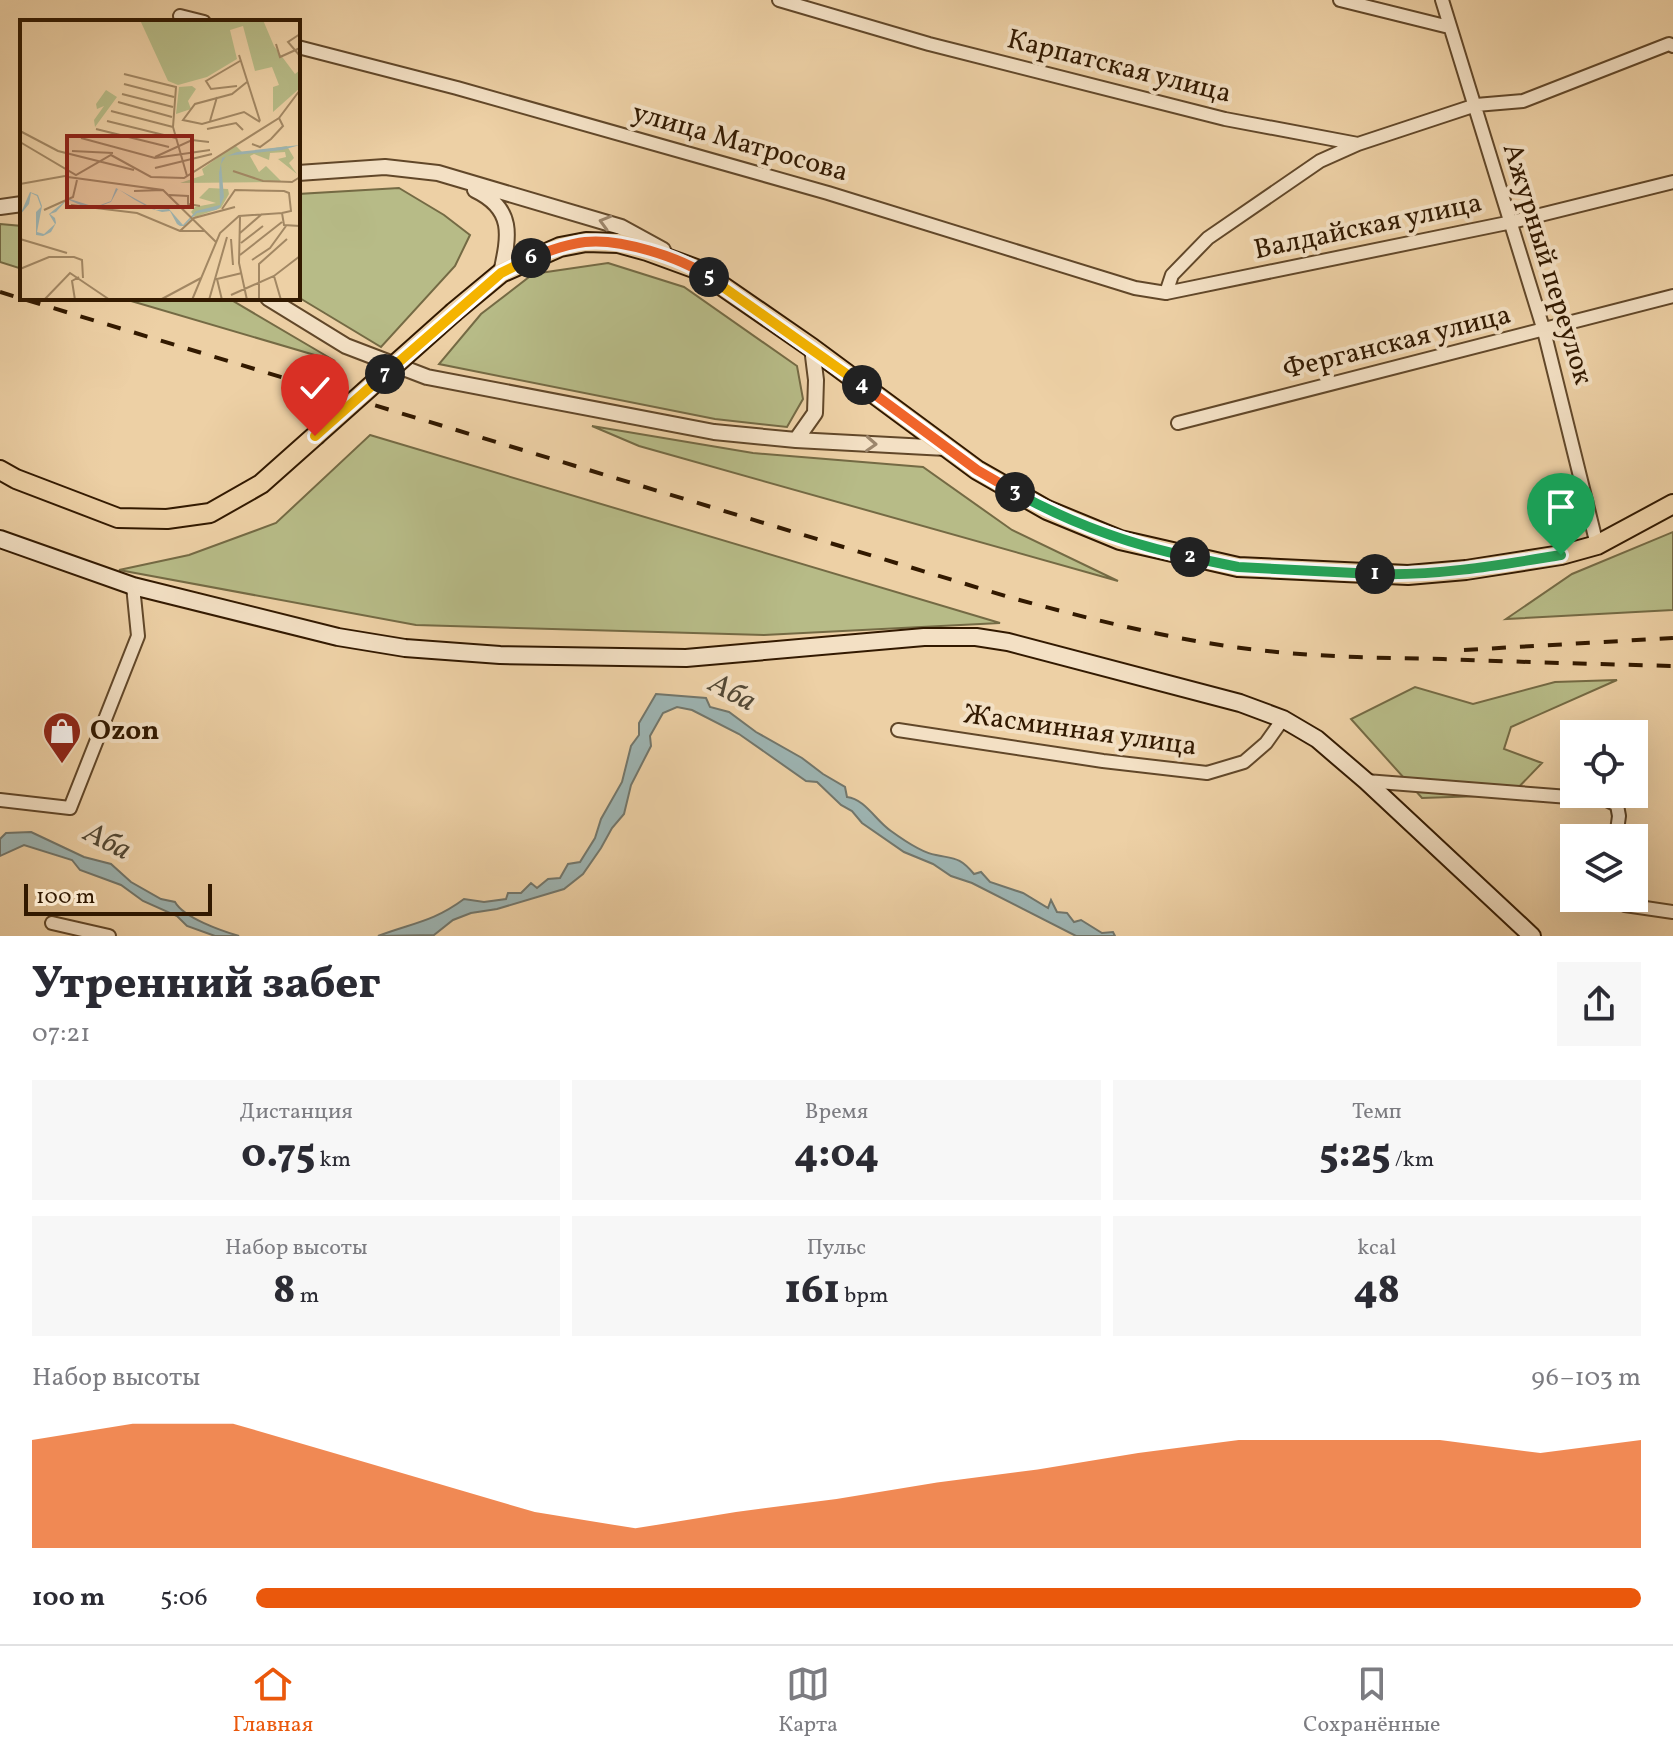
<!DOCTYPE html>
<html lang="ru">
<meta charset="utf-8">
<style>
:root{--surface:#fff;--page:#f7f7f7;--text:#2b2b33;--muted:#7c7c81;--line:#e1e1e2;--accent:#ea580c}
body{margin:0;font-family:Vollkorn,serif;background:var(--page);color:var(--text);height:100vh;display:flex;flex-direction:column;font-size:30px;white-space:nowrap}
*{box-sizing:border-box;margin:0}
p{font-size:26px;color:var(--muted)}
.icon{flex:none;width:44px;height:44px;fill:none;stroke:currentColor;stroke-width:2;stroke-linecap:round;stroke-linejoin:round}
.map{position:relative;height:936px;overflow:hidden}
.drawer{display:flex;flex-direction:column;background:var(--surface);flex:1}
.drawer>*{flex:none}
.fabs{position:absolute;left:1560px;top:720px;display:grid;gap:16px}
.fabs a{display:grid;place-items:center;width:88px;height:88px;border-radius:0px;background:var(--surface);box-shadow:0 8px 32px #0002;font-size:40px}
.scale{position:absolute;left:24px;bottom:20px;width:188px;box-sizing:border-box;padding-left:8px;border:4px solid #321900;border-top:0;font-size:22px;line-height:28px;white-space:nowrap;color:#321900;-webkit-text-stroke:6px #f3e0c4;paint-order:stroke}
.pin{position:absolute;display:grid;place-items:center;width:68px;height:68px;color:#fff;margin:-82px -34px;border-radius:50% 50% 50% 0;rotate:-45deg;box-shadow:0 0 8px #0007}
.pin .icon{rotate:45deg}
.km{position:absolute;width:40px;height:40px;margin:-20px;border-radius:50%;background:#222;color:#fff;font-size:22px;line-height:40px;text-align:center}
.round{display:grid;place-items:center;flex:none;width:84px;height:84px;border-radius:0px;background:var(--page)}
.head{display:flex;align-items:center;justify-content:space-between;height:136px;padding:0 32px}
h1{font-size:44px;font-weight:800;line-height:60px}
.metrics{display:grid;grid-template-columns:repeat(3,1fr);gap:12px;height:136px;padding:8px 32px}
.metrics div{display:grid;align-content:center;border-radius:0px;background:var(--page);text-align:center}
.metrics b{font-size:40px;font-weight:800}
.metrics small{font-size:22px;font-weight:400}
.metrics p{font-size:22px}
.chart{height:224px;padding:16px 32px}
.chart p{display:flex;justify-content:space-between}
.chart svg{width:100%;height:144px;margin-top:8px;fill:var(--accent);opacity:.7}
ul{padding:0 32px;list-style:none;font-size:26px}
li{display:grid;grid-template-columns:128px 96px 1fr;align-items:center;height:60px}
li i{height:20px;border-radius:10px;background:var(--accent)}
.menu{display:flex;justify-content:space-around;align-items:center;height:112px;border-top:2px solid var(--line);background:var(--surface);font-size:22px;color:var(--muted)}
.menu a{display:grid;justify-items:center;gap:4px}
.menu .active{color:var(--accent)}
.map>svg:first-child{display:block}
.green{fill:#b7bb87;stroke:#746a44;stroke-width:2}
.water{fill:#9db4b2;stroke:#72766b;stroke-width:2}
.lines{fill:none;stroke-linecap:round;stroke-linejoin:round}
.minor-casing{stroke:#614729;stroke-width:16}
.tertiary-casing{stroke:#614729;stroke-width:18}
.secondary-casing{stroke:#321900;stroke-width:20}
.primary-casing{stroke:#321900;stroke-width:22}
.minor{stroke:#f3e0c4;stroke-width:12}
.tertiary{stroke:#f3e0c4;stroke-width:14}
.secondary{stroke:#f3e0c4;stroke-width:16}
.primary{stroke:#edd0a5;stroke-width:18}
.rail{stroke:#321900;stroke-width:4;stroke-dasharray:14 14;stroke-linecap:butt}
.primary-bridge-casing{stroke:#321900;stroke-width:22;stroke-linecap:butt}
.primary-bridge{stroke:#edd0a5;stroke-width:18}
.oneway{stroke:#9c866c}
.split-1-casing{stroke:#fff;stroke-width:16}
.split-2-casing{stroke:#fff;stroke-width:16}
.split-3-casing{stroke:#fff;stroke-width:16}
.split-4-casing{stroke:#fff;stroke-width:16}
.split-5-casing{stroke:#fff;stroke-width:16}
.split-6-casing{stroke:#fff;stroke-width:16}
.split-7-casing{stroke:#fff;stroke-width:16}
.split-8-casing{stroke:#fff;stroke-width:16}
.split-1{stroke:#22a559;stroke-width:10}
.split-2{stroke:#22a559;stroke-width:10}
.split-3{stroke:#22a559;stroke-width:10}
.split-4{stroke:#f0652b;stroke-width:10}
.split-5{stroke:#f5b400;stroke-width:10}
.split-6{stroke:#f0652b;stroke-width:10}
.split-7{stroke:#f5b400;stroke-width:10}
.split-8{stroke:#f5b400;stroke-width:10}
.labels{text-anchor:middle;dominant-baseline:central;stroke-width:8;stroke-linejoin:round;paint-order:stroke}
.street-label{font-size:28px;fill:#321900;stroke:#f3e0c4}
.poi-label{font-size:28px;font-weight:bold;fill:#321900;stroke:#f3e0c4;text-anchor:start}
.water-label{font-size:30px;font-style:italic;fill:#524835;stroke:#f3e0c4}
.inset-road{fill:none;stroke:#a28763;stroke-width:2}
.view{fill:#8f2418;fill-opacity:0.15;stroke:#8f2418;stroke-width:4}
.inset-edge{fill:none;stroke:#321900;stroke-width:4}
</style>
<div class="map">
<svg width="1673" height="936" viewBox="0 0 1673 936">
<rect width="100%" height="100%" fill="#edd0a5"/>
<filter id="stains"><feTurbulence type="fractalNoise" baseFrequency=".0025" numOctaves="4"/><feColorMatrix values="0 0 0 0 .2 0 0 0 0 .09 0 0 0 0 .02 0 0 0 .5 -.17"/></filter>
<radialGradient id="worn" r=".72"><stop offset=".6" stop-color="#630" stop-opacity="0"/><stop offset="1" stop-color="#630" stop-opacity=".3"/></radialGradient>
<path class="green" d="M399,188l45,27 26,20 -15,31 -74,81 -83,-50v-103z
M0,224l22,2v43l-22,-7z
M608,263l76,24 113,79 6,33 -16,28 -72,-8 -276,-55 42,-50 52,-40z
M122,298h106l107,63 -214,-63z
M592,426l161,27 170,14 89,63 106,51 -479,-135z
M370,435l630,188 -236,12 -348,-10 -297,-55 70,-15 87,-32z
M1673,532v78l-167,9 66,-45z
M1617,680l-106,47 -7,22 38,14 -31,32 -89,3 -71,-79 64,-32 58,17 82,-22z"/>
<path class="water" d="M656,694l50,4 4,9 19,5 27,20 46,26 21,16 22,13 2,10c18,2 29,24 44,34 11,8 31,22 45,24 19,4 24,2 38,19l7,-2 9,10 33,11 25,15 3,-8 6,12 10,1 7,9 7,-2 21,13 11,-1 2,4h-39l-104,-53 -21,-7 -18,-12 -29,-12 -42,-29 -10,-12 -11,-6 -24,-23 -11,-1 -67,-47 -47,-24 -15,-3 -14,6 -13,23 1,10 -20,39 -7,29 -12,14 -11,20 -18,26 -19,15 -67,20 -26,4 -18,7 -19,15 -56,1c34,-13 55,-14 86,-37l20,3 22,-3 2,-6h13l10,-10 6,5 11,-9 12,-1 8,-14 12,-2 15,-24 6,-19 21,-37 9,-36 8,-11v-12z
M31,832l53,25 27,7 20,18 30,17 14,3c9,16 47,29 64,34h-24l-28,-10 -10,-10 -34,-15 -22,-16 -41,-15 -8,-10 -48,-15 -24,11v-17l6,-6z"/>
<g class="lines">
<defs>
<path id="minor" d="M779,0l150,44 296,75 133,25
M1340,0l109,27
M1442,0l102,331 53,214
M180,16l24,6
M298,47l159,41 371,105 307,95 31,5 346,-71 161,-40
M1166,293l6,-18 36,-37 112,-77 38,-17 118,-39 47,-4 146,-57 4,2
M1178,423l495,-127
M898,730l205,31 104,12 37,-11 22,-19 17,-24
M1366,781l241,19 10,5 2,11 -3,22
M0,800l70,8 68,-172 -5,-50
M1615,898l10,7 48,7
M52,923l57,13"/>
<path id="tertiary" d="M298,173l87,-6 53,6 183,54 42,23
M475,190c40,19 34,46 26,83
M0,207l22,-3
M268,298l78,48 81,31 287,55 82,8 150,8
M796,440l19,-27 1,-33 -4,-32"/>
<path id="secondary" d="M0,539l133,47 205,51 67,11 95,7 186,3 238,-21h52l32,5 232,61 43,16 34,20 49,42 166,155"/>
<path id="primary" d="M454,312l47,-39 59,-26 26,-5 32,1 29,8 52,19 113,78 165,122 70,40 73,30 118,27 170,8 58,-5 95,-15 36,-10 76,-41
M0,470l16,9 102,39 49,1 43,-6 51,-29 54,-48"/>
</defs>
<use href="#minor" class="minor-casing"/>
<use href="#tertiary" class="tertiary-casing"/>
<use href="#secondary" class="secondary-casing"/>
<use href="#primary" class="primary-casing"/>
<use href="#minor" class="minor"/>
<use href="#tertiary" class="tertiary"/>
<use href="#secondary" class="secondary"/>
<use href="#primary" class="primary"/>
<path class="rail" d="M0,292l1012,306c78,21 157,41 237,51 65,8 129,9 194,10 76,3 153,5 230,7
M1464,650l209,-12"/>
<defs>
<path id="primary-bridge" d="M315,436l139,-124"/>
</defs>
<use href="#primary-bridge" class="primary-bridge-casing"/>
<use href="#primary-bridge" class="primary-bridge"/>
</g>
<defs><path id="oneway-chevron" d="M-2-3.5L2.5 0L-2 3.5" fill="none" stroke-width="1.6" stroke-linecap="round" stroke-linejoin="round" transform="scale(2)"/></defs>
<g class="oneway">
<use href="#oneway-chevron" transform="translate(605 222) rotate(-164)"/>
<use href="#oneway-chevron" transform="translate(871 444) rotate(3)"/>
</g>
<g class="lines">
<defs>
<path id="split-1" d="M1375,574c63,2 125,-9 186,-19"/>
<path id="split-2" d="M1190,557l48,10 137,7"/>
<path id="split-3" d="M1015,492c55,31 113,52 175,65"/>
<path id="split-4" d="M862,385l115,85 38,22"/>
<path id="split-5" d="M709,277l153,108"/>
<path id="split-6" d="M531,258c17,-7 36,-14 54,-16 35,-4 95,15 124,35"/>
<path id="split-7" d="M385,374l116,-101 30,-15"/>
<path id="split-8" d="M315,436l70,-62"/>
</defs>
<use href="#split-1" class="split-1-casing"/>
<use href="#split-2" class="split-2-casing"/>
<use href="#split-3" class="split-3-casing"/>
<use href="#split-4" class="split-4-casing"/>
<use href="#split-5" class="split-5-casing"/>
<use href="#split-6" class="split-6-casing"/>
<use href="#split-7" class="split-7-casing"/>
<use href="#split-8" class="split-8-casing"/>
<use href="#split-1" class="split-1"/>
<use href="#split-2" class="split-2"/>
<use href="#split-3" class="split-3"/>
<use href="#split-4" class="split-4"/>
<use href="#split-5" class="split-5"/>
<use href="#split-6" class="split-6"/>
<use href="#split-7" class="split-7"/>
<use href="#split-8" class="split-8"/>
</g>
<defs>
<symbol id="shop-pin" viewBox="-11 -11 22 30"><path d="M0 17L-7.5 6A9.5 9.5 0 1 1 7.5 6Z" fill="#8f2418" stroke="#f3e0c4"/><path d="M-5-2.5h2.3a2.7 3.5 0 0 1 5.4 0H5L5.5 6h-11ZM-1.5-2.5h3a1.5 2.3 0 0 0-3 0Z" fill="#fff"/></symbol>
</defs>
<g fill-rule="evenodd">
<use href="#shop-pin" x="40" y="709" width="44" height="60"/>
</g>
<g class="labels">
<g class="street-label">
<text transform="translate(1119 67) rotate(14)">Карпатская улица</text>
<text transform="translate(740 143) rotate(16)">улица Матросова</text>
<text transform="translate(1368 227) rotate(-12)">Валдайская улица</text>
<text transform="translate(1547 264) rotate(73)">Ажурный переулок</text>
<text transform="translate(1397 343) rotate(-14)">Ферганская улица</text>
<text transform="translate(1080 731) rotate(8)">Жасминная улица</text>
</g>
<g class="poi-label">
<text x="90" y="731">Ozon</text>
</g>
<g class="water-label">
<text transform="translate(732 693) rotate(28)">Аба</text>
<text transform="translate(107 842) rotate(27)">Аба</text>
</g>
</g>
<g transform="translate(20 20)">
<rect width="280" height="280" fill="#edd0a5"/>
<path d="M120,0h123l11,26 21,28 5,-4v18l-27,24v-25l6,-2 -7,-18 -17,4 -12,-45 -13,4 7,29 -30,18 -29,8 -10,-4zM172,66l4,3 -8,12 3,8 -15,5 3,-27zM86,70l11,7 -22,30 -1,-7 10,-14 -7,3 -1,-5zM215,125l8,8 44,-7 7,12 -5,5 8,11 -19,-15 8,-2 -1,-5 -15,1 -1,7 -15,-6 -4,2 9,16 7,-6 16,16 -102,1 24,-8 -2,-6zM189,168l19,1 1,5 -8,14 -26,9 -4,-5 4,-5 21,-4 -17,-5z" fill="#b7bb87"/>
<path d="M280,125l-18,5 -56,6 -5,8 3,33 -4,10 -4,3 -19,3 -13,13h-4l-3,-2 -7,-13 -8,1 -10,-3 -17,-9 -17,-11 -7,13 -16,6h-8l-18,-8 -4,2 -9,10 -6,2 5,4 1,5 -5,9 -8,4 -7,-1v-23l5,-5 -4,-11 -6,-3 -2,11 -9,11 10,-23 8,3 4,11 -5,26 7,2 11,-10 -6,-10 16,-13 5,-2 25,8 16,-6 5,-13 40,22 13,-1 14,16 13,-14 24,-6 -1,-32 3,-15 15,-6z" fill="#9db4b2"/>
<path class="inset-road" d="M280,14l-12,8 12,14M256,24l4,13 20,-9M219,35l21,66M104,54l52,13 -3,40 14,49M227,62l-15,12 -37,10 -12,16 19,4 42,-12 16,10M104,64l50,13M217,66l-26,3 -5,-8 34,-20M102,74l51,13M98,82l54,15M91,91l62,16M87,101l69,17M190,101l7,-24M76,109l73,18M187,109l29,-6 7,7M0,111l38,20 76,19M61,118l74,20 55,-8M0,122l56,33 35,-20 40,22 33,1 95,-60 21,-28M232,124l8,3 11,-8 12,-13 -4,-8M52,131l41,2M135,137l37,-17 17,2M135,148l57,-14M213,151l30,10 29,1 8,-5M48,157l95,13 53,52M0,164l45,-8M114,171l29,-1M149,175l19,1v8l12,2M51,185l66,8 43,18h25M202,189l13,-19 49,1 5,2 2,18 -9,2M24,190l29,-13 4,-17M220,197l-1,46 8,37M160,211l14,-13 41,-11M220,213l22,-19M0,219l47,14M211,219l2,26M221,223l22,-17M220,235l42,-33M232,240l18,-12 16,-22M0,249l29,-12h25l8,3 1,18M254,256l7,24M211,275l43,-19 26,-20M24,280l26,-27 40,27M55,280l-3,-19 7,-4M140,280l41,-22M172,280l28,-67 19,-17 43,-3 2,12 16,1M189,280l18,-63M202,280l-5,-21 25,-6M239,280v-36l28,-25"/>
<path class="view" d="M47,116h125v71h-125z"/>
<rect width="280" height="280" class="inset-edge"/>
</g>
<rect width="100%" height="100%" filter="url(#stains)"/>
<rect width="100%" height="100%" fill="url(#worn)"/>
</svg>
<div class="fabs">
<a><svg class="icon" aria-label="locate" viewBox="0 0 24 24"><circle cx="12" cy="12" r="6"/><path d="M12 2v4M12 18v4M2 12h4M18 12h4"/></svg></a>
<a><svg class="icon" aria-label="layers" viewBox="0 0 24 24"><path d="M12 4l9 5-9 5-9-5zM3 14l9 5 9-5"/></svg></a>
</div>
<div class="scale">100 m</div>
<div class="pin" style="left:1561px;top:555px;background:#1e9e55"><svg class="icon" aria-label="arrive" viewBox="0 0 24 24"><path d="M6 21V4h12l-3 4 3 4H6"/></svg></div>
<div class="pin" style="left:315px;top:436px;background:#d93025"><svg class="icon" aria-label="check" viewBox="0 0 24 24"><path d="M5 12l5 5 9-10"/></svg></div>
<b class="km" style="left:1375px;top:574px">1</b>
<b class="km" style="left:1190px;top:557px">2</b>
<b class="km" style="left:1015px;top:492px">3</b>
<b class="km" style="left:862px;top:385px">4</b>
<b class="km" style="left:709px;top:277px">5</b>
<b class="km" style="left:531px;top:258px">6</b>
<b class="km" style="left:385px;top:374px">7</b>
</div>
<section class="drawer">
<div class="head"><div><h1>Утренний забег</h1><p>07:21</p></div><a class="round"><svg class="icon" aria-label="share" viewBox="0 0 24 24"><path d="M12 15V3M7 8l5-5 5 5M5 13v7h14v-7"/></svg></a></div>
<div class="metrics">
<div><p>Дистанция</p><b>0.75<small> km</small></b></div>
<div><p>Время</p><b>4:04</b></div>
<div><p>Темп</p><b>5:25<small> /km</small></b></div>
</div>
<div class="metrics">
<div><p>Набор высоты</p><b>8<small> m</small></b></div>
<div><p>Пульс</p><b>161<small> bpm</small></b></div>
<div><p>kcal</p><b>48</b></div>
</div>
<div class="chart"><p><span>Набор высоты</span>96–103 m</p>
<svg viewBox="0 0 160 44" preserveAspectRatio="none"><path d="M0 44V11L10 6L20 6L30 15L40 24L50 33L60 38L70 33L80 29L90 24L100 20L110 15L120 11L130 11L140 11L150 15L160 11V44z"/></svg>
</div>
<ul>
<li><b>100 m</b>5:06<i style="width:100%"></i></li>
</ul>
</section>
<nav class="menu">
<a class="active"><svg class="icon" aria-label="home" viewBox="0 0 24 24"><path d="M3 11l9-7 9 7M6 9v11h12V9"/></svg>Главная</a>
<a><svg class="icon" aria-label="map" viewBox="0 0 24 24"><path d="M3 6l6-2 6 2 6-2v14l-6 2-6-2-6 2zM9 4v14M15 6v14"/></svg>Карта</a>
<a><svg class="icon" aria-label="saved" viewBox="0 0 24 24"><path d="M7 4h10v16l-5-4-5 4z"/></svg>Сохранённые</a>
</nav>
